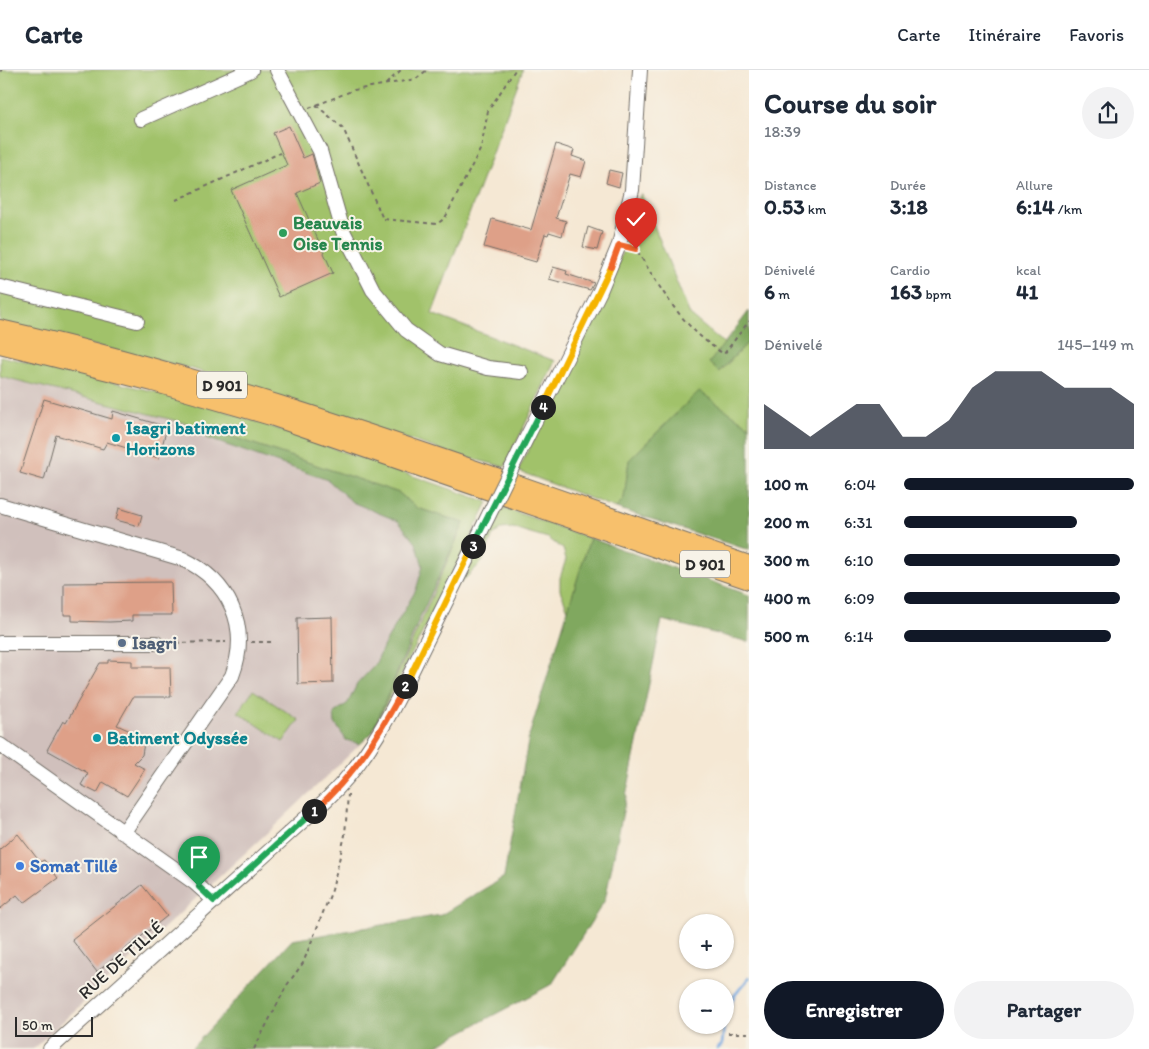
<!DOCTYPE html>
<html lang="fr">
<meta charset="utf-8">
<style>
:root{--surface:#fff;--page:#f2f2f3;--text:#1f2937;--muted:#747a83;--line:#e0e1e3;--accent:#111827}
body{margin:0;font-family:Itim,sans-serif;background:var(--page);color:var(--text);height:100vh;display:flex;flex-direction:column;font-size:19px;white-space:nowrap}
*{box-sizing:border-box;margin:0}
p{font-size:16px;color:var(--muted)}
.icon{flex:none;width:28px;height:28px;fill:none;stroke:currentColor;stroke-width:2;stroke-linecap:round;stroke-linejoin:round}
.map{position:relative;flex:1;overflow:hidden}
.details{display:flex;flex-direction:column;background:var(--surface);width:400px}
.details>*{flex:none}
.buttons{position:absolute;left:679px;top:844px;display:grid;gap:10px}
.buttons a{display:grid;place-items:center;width:55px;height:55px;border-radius:50%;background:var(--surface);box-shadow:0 1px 4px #0004;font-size:25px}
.scale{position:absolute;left:15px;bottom:12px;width:78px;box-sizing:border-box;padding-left:5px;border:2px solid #2b2b2b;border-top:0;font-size:14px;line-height:18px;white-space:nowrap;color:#2b2b2b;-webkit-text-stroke:4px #f7f3e8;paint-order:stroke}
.pin{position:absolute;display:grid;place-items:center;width:42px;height:42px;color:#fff;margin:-51px -21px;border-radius:50% 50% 50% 0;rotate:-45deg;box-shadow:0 0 5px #0007}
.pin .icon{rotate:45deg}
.km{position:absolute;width:25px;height:25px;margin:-12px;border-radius:50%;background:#222;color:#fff;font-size:14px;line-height:25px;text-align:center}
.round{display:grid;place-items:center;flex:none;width:52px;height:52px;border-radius:26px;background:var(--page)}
.overview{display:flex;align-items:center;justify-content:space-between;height:85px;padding:0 15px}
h1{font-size:28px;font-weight:700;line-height:38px}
.figures{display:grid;grid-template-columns:repeat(3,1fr);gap:8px;height:85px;padding:5px 15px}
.figures div{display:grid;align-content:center}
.figures b{font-size:21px;font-weight:700}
.figures small{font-size:14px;font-weight:400}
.figures p{font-size:14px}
.chart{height:140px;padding:10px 15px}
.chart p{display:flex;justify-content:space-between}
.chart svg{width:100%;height:90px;margin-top:5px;fill:var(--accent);opacity:.7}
.action{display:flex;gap:10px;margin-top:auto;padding:10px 15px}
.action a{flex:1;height:58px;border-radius:30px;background:var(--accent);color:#fff;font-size:20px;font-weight:700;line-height:58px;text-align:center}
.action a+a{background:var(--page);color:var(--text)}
ul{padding:0 15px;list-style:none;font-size:16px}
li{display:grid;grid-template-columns:80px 60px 1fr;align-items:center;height:38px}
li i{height:12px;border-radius:6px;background:var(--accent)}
header{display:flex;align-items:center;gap:30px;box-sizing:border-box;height:70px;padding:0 25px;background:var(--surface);border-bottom:1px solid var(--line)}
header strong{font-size:24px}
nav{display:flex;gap:28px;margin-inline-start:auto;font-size:18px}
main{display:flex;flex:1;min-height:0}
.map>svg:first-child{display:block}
.industrial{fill:#d0c0bc}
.green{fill:#a1c26a;stroke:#66764a}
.forest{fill:#80a85e;stroke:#566a44}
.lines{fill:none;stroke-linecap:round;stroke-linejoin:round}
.stream{stroke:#74a7e0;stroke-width:3}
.building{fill:#dea088}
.minor-casing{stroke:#726d66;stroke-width:16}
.major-casing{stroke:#726d66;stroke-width:20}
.path{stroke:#726d66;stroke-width:2;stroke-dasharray:4 4;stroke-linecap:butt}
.minor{stroke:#fff;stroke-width:14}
.major{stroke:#f7c06c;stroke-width:18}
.minor-bridge-casing{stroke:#726d66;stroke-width:16;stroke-linecap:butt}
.minor-bridge{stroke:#fff;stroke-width:14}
.split-1-casing{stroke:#fff;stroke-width:10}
.split-2-casing{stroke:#fff;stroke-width:10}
.split-3-casing{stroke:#fff;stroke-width:10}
.split-4-casing{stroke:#fff;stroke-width:10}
.split-5-casing{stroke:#fff;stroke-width:10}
.split-6-casing{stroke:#fff;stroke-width:10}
.split-1{stroke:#22a559;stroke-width:6}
.split-2{stroke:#f0652b;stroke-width:6}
.split-3{stroke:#f5b400;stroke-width:6}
.split-4{stroke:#22a559;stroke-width:6}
.split-5{stroke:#f5b400;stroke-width:6}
.split-6{stroke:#f0652b;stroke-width:6}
.leisure-dot{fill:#2e9e5b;stroke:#f7f3e8;stroke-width:2}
.culture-dot{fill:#0f9aa8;stroke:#f7f3e8;stroke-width:2}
.service-dot{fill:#5c6f8a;stroke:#f7f3e8;stroke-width:2}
.shop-dot{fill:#3f7fe0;stroke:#f7f3e8;stroke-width:2}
.labels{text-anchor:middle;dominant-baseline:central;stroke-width:4;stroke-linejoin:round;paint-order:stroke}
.shield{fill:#f7f3e8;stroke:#686764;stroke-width:1}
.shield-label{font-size:16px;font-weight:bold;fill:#2b2b2b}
.leisure-label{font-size:18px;font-weight:bold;fill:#27864d;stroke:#f7f3e8;text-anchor:start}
.culture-label{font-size:18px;font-weight:bold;fill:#0d838f;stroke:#f7f3e8;text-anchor:start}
.service-label{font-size:18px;font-weight:bold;fill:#4e5e75;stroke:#f7f3e8;text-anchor:start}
.shop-label{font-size:18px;font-weight:bold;fill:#366cbe;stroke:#f7f3e8;text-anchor:start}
.street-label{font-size:18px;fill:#2b2b2b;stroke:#f7f3e8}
</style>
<header>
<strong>Carte</strong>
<nav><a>Carte</a><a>Itinéraire</a><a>Favoris</a></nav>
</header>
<main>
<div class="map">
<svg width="749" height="979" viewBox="0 0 749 979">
<rect width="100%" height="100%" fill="#f7f3e8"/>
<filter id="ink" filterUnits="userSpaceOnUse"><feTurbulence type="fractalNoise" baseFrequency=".02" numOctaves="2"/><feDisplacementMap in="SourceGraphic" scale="10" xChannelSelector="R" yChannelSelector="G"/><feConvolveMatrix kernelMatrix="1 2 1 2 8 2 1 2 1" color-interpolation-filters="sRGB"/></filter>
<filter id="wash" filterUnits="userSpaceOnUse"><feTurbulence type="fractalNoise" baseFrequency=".0096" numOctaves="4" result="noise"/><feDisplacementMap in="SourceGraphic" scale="20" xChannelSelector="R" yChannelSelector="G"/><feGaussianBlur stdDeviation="1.12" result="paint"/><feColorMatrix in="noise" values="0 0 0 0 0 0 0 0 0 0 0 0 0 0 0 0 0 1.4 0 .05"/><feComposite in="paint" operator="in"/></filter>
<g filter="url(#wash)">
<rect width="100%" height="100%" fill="#f5e8d4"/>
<path class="industrial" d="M0,306l234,59 233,82 -95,216 -90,86 -249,230h-33z"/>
<path class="green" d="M0,0h523l-91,244 123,47 -50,106 -52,-13 -260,-85 -193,-46z
M641,123l49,122 35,29 -16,19 11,9 29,-31v85l-50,-34 -70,68 -5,38 -8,10 -98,-37 97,-197z
M0,286l200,46 288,100 -116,231 92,-210 -47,-15 -18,-15 -190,-64 -209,-53z
M501,437l89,31 -22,72 -8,-20v-12l6,-19 -3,-10 -15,-11 -35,-10 -12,1 -8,6 -11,27 -22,22z
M253,620l46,30 -16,22 -45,-30z"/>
<path class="forest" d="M749,241v30l-30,31 -10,-9z
M699,321l50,35v124l-133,-42 8,-10 5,-38z
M209,359l190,64 18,15 47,15 -43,92 -49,118 -12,11 -14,-4 -11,-17 -1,-10 14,-10 9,-19 18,-19 9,-20 32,-55 7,-24 -7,-23 -18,-22 -46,-19 -24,-22 -122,-42z
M590,468l159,57v47l-87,-22 -57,280 -53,84 -122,65h-239l101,-109 149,-25 63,-38 25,-141z"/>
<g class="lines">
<path class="stream" d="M725,951l9,-25 15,-18
M717,979l5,-4 2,-20"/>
</g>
<g id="blocks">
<path class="building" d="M289,56l14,32 9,-4 8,29 -23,10 36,80 -54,24 -48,-107 56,-25 -14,-32z
M556,74l18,6 -2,6 14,5 -5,16 -11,-3 -14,44 10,3 -4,15 -13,-4 -1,3 -3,-1 -9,28 -52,-15 8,-28 39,11z
M609,100l13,3 -3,14 -13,-4z
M588,157l14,5 -5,18 -14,-3z
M553,197l14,4 -1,3 28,9 -4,7 -41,-11z
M44,329l68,20 1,-8 54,16 -8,31 -52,-16 -4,7 -47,-14 -12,45 -24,-7z
M119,438l23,7 -3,11 -23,-6z
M171,512l1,33h-40v6l-23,1 -37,-1v-6h-8v-32z
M332,547l1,66 -35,1 -1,-66z
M108,590l24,1v6h38l1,30h-38l-16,28 20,9 7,9 -2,12 -8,8 11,6 -18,27 -24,-14 -6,11 -16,-8 7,-12 -41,-23 16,-29 3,2 34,-60h8z
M18,764l22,28 4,-2 14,18 -34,25 -7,-8 -17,14v-60z
M142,815l25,31 -70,56 -25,-32z"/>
</g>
</g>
<g filter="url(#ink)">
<use href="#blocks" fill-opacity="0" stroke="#726d66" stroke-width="1"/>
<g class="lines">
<defs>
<path id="minor" d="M277,0l43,81 23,80 30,59 33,40 34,24 48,14 33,4
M141,49l110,-49
M0,217l137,34
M520,381l80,-160 19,-46 13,-55 8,-120
M0,435l183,54c46,22 68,67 49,117l-109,157
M0,573h156
M0,675l195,138 20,18
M50,979l277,-250c42,-40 67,-91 92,-143 20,-40 39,-79 59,-119"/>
<path id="major" d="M0,259c256,57 501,151 749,236
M0,274l153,38 118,34 478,164"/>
</defs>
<use href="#minor" class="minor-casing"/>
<use href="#major" class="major-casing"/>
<path class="path" d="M0,1l2,-1
M386,14l15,-14
M316,35l27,23 40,91 54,5 8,-6 36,-70 7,-37 27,-41
M309,38l45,-18 62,-11 11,-9
M176,130l104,-47
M631,178l5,1c25,40 46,79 88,105l25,-33
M251,572h23
M168,573l58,-1
M728,963h21
M254,979l33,-64 16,-22 29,-73 13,-55 3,-41"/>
<use href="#minor" class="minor"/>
<use href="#major" class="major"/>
<defs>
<path id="minor-bridge" d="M478,467l42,-86"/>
</defs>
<use href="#minor-bridge" class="minor-bridge-casing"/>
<use href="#minor-bridge" class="minor-bridge"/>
</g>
</g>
<g class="lines" filter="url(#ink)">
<defs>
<path id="split-1" d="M199,817l15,14 100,-90"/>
<path id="split-2" d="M314,741c42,-38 65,-76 91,-125"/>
<path id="split-3" d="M405,616l68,-140"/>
<path id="split-4" d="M473,476l70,-139"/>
<path id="split-5" d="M543,337l68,-140"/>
<path id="split-6" d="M611,197l8,-22 17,4"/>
</defs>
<use href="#split-1" class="split-1-casing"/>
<use href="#split-2" class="split-2-casing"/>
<use href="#split-3" class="split-3-casing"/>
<use href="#split-4" class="split-4-casing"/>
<use href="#split-5" class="split-5-casing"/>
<use href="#split-6" class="split-6-casing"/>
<use href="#split-1" class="split-1"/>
<use href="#split-2" class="split-2"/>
<use href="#split-3" class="split-3"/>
<use href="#split-4" class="split-4"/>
<use href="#split-5" class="split-5"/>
<use href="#split-6" class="split-6"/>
</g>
<circle class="leisure-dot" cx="283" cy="163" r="5"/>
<g class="culture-dot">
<circle cx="116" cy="368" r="5"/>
<circle cx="97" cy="668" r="5"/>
</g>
<circle class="service-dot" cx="122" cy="573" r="5"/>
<circle class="shop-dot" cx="20" cy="796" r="5"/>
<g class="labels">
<g class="shield">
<rect x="197" y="301.5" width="50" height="27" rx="4"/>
<rect x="680" y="480.5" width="50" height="27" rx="4"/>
</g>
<g class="shield-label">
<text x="222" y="315">D 901</text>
<text x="705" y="494">D 901</text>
</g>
<g class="leisure-label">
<text x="293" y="153">Beauvais<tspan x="293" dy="21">Oise Tennis</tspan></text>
</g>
<g class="culture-label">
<text x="126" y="358">Isagri batiment<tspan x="126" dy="21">Horizons</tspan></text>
<text x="107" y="668">Batiment Odyssée</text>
</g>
<g class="service-label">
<text x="132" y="573">Isagri</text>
</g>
<g class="shop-label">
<text x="30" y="796">Somat Tillé</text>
</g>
<g class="street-label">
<text transform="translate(121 890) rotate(-42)">RUE DE TILLÉ</text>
</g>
</g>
</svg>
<div class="buttons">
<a>+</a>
<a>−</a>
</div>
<div class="scale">50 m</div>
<div class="pin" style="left:199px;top:817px;background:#1e9e55"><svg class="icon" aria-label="arrive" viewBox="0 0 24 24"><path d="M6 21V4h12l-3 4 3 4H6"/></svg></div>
<div class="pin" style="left:636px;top:179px;background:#d93025"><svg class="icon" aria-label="check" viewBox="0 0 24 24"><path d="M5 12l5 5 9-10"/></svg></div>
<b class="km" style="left:314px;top:741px">1</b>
<b class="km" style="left:405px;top:616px">2</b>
<b class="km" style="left:473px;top:476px">3</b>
<b class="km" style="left:543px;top:337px">4</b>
</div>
<section class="details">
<div class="overview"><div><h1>Course du soir</h1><p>18:39</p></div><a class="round"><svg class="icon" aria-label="share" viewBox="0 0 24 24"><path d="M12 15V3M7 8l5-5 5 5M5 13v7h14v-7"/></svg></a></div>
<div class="figures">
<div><p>Distance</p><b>0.53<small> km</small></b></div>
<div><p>Durée</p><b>3:18</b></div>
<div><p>Allure</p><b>6:14<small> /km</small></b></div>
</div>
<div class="figures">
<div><p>Dénivelé</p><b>6<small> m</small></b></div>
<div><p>Cardio</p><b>163<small> bpm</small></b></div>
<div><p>kcal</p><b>41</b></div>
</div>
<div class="chart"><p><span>Dénivelé</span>145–149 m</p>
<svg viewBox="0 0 160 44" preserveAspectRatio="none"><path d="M0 44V22L10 30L20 38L30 30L40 22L50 22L60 38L70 38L80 30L90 14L100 6L110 6L120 6L130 14L140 14L150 14L160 22V44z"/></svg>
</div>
<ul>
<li><b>100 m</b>6:04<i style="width:100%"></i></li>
<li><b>200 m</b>6:31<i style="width:75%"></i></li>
<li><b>300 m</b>6:10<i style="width:94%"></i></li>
<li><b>400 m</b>6:09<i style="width:94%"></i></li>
<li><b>500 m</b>6:14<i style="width:90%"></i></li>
</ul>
<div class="action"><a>Enregistrer</a><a>Partager</a></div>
</section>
</main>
